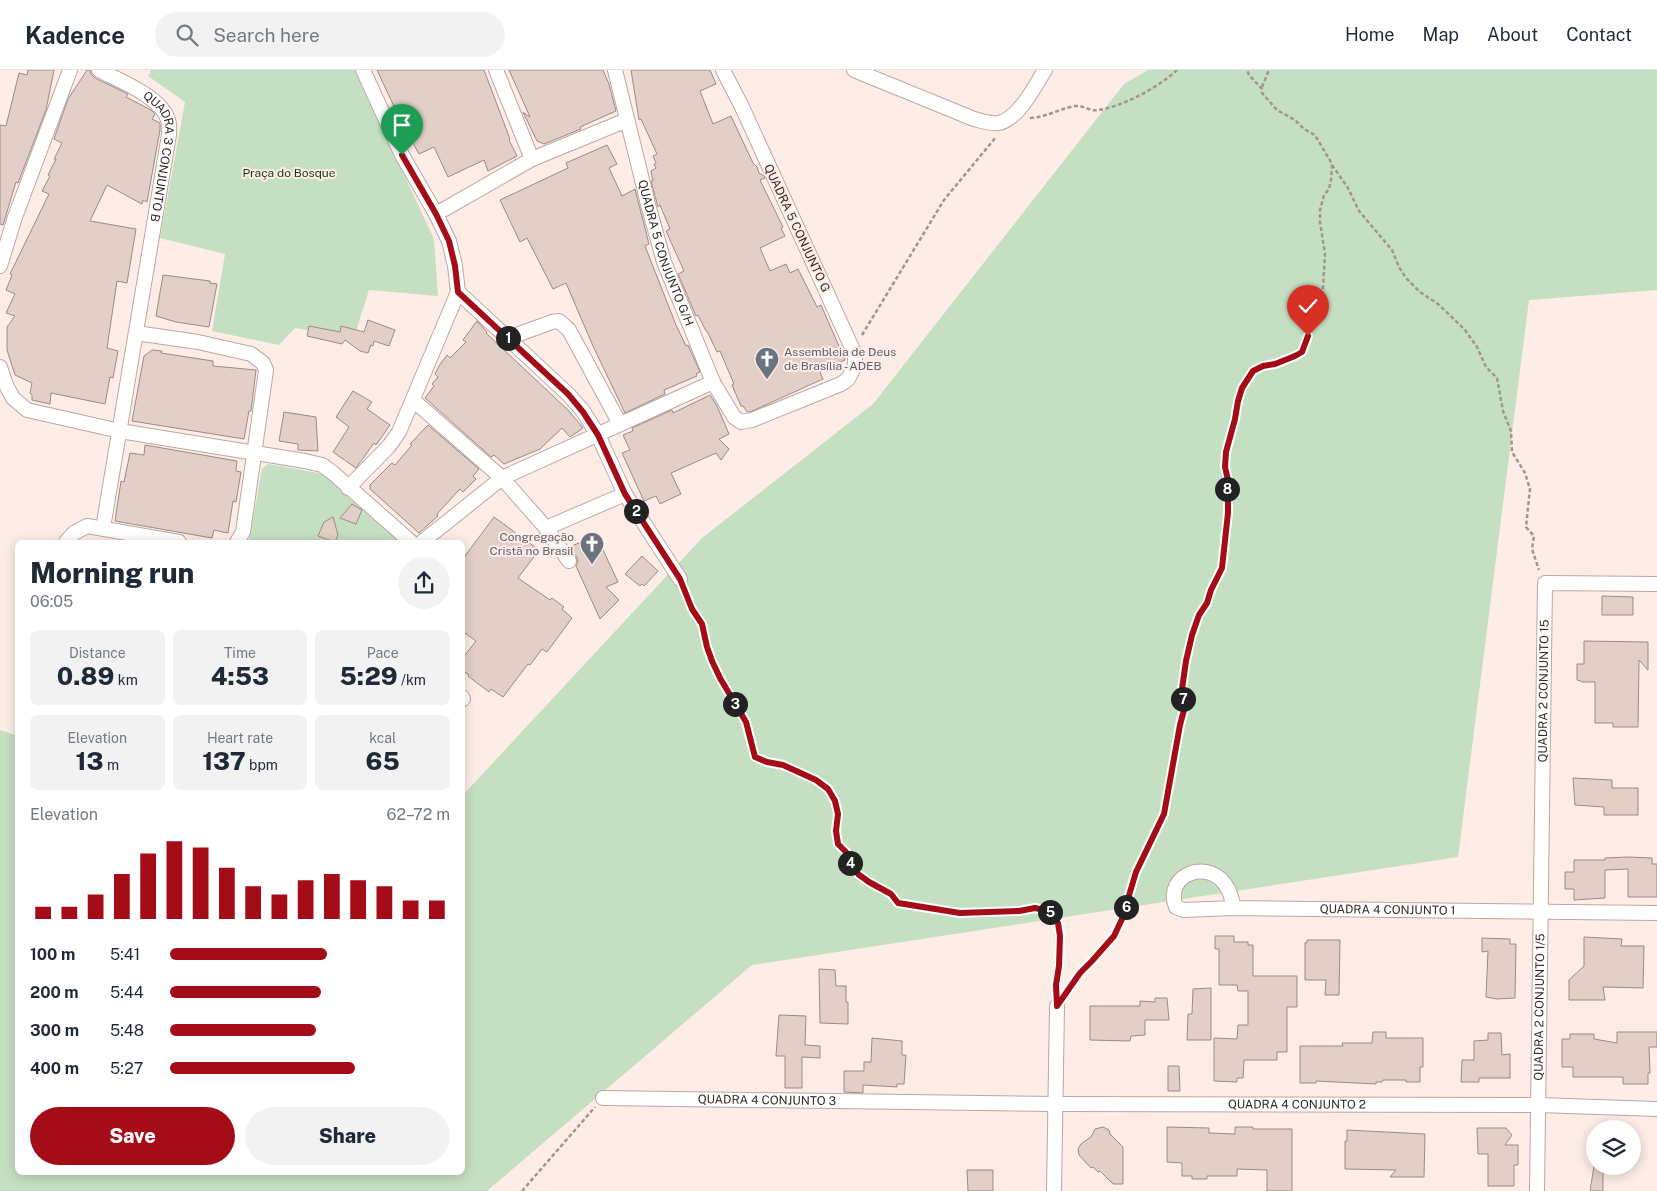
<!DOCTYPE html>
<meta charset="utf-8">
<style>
:root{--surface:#fff;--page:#f2f2f3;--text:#1f2937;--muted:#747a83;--line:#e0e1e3;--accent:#a40c17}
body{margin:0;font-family:"Public Sans",sans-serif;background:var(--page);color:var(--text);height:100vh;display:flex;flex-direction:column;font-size:19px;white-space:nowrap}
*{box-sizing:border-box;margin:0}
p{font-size:16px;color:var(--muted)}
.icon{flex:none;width:28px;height:28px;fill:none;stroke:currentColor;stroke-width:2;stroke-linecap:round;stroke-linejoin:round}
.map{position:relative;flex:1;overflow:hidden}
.details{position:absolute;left:15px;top:470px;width:450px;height:635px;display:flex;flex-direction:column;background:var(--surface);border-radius:8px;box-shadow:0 2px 12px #0003}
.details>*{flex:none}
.buttons{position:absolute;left:1586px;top:1050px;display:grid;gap:10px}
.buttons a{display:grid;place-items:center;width:55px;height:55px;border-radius:50%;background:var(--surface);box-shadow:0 2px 12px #0003;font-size:25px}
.pin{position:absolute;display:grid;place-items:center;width:42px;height:42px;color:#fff;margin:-51px -21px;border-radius:50% 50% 50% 0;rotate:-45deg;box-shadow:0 0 5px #0007}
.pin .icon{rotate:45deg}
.km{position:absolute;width:25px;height:25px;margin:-12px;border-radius:50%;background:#222;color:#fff;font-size:14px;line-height:25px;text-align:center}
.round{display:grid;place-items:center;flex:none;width:52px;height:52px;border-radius:26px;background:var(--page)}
.head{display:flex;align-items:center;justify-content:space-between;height:85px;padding:0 15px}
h1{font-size:28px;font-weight:800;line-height:38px}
.stats{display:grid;grid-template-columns:repeat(3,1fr);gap:8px;height:85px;padding:5px 15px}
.stats div{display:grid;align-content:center;border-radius:8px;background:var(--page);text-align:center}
.stats b{font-size:25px;font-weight:800}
.stats small{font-size:14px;font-weight:400}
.stats p{font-size:14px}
.chart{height:140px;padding:10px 15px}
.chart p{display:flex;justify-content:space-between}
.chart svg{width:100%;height:90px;margin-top:5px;stroke:var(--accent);stroke-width:6}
.action{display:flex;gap:10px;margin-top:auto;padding:10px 15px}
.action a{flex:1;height:58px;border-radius:30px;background:var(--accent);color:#fff;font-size:20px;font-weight:800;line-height:58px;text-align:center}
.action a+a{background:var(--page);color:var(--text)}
ul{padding:0 15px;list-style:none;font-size:16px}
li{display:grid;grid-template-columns:80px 60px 1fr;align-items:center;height:38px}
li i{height:12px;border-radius:6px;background:var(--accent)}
header{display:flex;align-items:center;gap:30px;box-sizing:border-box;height:70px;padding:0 25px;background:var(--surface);border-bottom:1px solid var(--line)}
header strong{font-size:24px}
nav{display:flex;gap:28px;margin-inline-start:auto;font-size:18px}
.search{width:350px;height:45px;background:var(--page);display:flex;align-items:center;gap:12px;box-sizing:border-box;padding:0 18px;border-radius:28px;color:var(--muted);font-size:19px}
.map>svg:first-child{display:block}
.green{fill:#c5dfc2}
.building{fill:#e2cfc7;stroke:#9d8b83}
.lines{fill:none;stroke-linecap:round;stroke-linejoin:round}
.street-casing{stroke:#bba8a0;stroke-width:16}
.path{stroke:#a19590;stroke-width:2.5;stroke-dasharray:4 2.5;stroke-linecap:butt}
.street{stroke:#fff;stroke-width:14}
.route-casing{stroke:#fff;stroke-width:10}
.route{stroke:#a40c17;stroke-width:6}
.labels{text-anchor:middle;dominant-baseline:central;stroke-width:4;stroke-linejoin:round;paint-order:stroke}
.street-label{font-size:12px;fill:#312a26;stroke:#fdede6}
.park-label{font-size:12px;fill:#173b13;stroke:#fdede6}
.worship-label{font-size:12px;fill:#5b616d;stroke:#fdede6;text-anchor:start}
</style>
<header>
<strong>Kadence</strong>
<div class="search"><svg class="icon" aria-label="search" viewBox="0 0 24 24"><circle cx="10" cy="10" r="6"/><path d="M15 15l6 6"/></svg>Search here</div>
<nav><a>Home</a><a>Map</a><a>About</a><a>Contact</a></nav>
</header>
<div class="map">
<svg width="1657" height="1121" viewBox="0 0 1657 1121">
<rect width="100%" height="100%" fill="#fdede6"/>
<path class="green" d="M151,0h204l79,169 4,57 -69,-6 -15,48 -59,-10 -16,17 -67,-14 13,-77 -65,-16 25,-136 -37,-26z
M1148,0h509v220l-128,10 -71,557 -706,108 -265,226h-487v-461l18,6v436h444l1,-377 239,-257 171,-134 251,-320z
M268,394l50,9 11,5 71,64h-151l13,-73z"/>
<path class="building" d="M28,0h26l-8,40 -28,73 -2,-1 -13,43 -3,-1v-99l6,1 13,-53 8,2z
M87,0h3l1,4 4,4 33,16 -2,3 25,13 4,4 -3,5 8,4v7l-13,72 -4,-2 -1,4 -35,-19 -17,36 46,8 -9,54 -10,-2 -10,67 11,3 -5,27 -3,-1 -5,27 -54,-11 -1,11 -18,-4v-5l-2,-2 2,-10 -17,-8 -8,-25v-23l8,-11 -9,-3 9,-19 -9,-4 6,-15 -2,-1 39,-80 -7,-3 8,-15 -2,-1 8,-16h-2l8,-16 -8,-4 14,-40z
M377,0h107l26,69 -1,1 8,16 -29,15 -4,-11 -36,17 -14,-30 -15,7 -11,-20 8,-3 -10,-22 -9,4z
M509,0h94l6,14 7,27 -36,16 1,2 -37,15 -7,-3 -14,-29 7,5z
M631,0h79l6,14 -16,7 13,33 18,-8 22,47 4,4 2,6 5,3 1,2 -5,2 23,47 -2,1 4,8 -25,12 10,23 16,-7 4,9 8,-4 19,38 4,-2 24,55 -25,12 3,7 -73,33h-3l-3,-5 -3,-1 -9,-21 2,-1 -14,-33 -3,1 -10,-21h-1l-8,-16 -2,1 -18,-42 6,-3 -18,-40 4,-2 -10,-24 -2,2 -7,-26h2l-2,-10 5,-3 -2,-4 2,-1 -3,-7 4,-2 -16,-35 -2,1z
M607,75l10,19 -8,4 13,28 13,-7 14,55 -4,2 31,79 10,21 2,-1 12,27 -4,2 1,2 -33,14 1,4 -40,19 -32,-67 -27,-63 -13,6 -26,-51 -7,4 -20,-42 68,-32 -2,-5z
M163,205l47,6v2l7,1 -8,43 -33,-5 -20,-6z
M368,250l27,10 -6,16 -15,-5 -1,5 -2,-1 -3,8 -8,-2 -15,-11 -3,4 -35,-8 2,-10 31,6 1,-6 23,6z
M477,251l10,11 -1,1 83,78 14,17 -13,9 -8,-9 -22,21 -36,15 -10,-9 -3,2 -66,-59 9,-12 -2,-2 6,-7 -3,-3 4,-8 8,-11 3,3 16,-16 -3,-2z
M152,280l10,1 -1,2 52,8v5l43,4 -5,41h-2l-5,28 -112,-18 12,-65z
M353,321l19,11 -5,7 23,16 -14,20 -2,-2 -18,25 -23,-16 16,-25 -13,-10z
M710,325l7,11 12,28 -10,5 10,10 -8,11 -5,-7 -45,20 10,21 -21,10 -4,-8 -12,5 -22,-48 8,-3 -7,-15 10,-4 -1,-3 40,-18 1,3z
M284,342l32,5 2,34 -20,-1v-6l-19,-3z
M428,355l51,44 -6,7 3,3 -13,13 -3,-3 -23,25 1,2 -19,17 -49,-44v-4l22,-22 3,2 17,-20 -2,-1z
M145,375l92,16 -1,10 5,1 -5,30 -3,-1 -5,32 -14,-3 -2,8 -97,-17 6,-40 3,1 6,-29 14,2z
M352,434l10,6 -6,14 -16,-6z
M333,447l5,18 -3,7 -17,-6 6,-14z
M494,447l45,33 -21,28 32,22 2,-2 12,9 -2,2 10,9 -25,34 -5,-3 -12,16 -2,-1 -25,33 -12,-8 -2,3 -21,-16 1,-1 -7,-5v-11l14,-18 -14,-10v-71z
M596,465l22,47 -12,5 13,13 -19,19 -24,-53 2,-5 -2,-5 -6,-9z
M642,486l16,15 -14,15 -2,-2 -2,2 -15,-12z
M1602,526l31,1v18h-31z
M1584,571l64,1v28l-9,-10 -1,67h-25v-4h-18v-41h-13l-1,-1 -4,-1v-16h7z
M1573,708l39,2v8h26v27h-34v-8l-29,-2z
M1628,787l24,1v6h5v33h-29v-28l-23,1v28l-31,2v-11h-9v-17h9v-12h31v-2z
M1215,866h19v6h14v3h5v31h44v31h-10v45h-10v8h-33l-1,18h-6v4l-23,-1v-43l23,1 1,-14h10v-34h-10l-1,-6h-18v-36h-4z
M1584,867l38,2 -1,7h23l-1,42 -40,-1 2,13h-36v-20l15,-14z
M1482,868l28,1v5h6l-1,54 -18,1 -11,-2 2,-46 -6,1z
M1307,870h33l-1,55h-14l1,-15h-21v-37h2z
M819,899l16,1 1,16h10v16h2v22l-28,-1z
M1211,918v52h-24l1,-26h4l1,-25z
M1155,928h12l2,22h-24v15l-14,1 -1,5 -40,-1v-34h50v-5l15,1z
M779,945l27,1 -1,29 15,1v12l-18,-1v31h-17v-32h-9z
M1373,962h13v6h37v29h-3v15h-14v-2h-23l-1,2h-6v2l-60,-3v2h-16v-37h43l-1,-3h30z
M1617,962h40v15h-8l1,26h-2v11h-25v-7h-50v-10h-11v-28h8v-5h24v5l23,4z
M1488,963h13l1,22 8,-1v24h-31v4h-18l1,-22h12v-19l14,-1z
M872,968l30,3v14h4l-2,29h-7v3l-34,-2v8l-19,-1v-21h20v-9h7z
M1168,996h11l1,25h-12z
M1103,1057l6,3 1,4 13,13v37h-10l-13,-13 -2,1 -5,-5 -2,1 -12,-13 -1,-6 3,-5 10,-7 4,-8z
M1167,1057l42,1v5l26,1v-7h18v2h39v62h-25v-21l-30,-1v7h-30v3h-15v-3h-10v-13l-15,-1z
M1477,1058h29l6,7 -7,10h13v20h-4v21h-26v-32h-10z
M1347,1060l78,4 -1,43h-34l6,-7 -51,-1v-28h2z
M1595,1090v6h8v25h-13z
M967,1100h26v21h-25z"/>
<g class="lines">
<defs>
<g id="street">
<path id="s1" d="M99,0c19,10 63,27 69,50 2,4 1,10 1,15l-66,393"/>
<path d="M363,0l39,85 34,59 13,27 6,25 3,26"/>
<path d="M496,0l36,89"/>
<path id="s2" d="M615,0l34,138 15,54 49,120 21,35 7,5 11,-2 89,-36 7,-5 7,-14v-8l-2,-7 -111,-243 -19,-37"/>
<path d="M854,0l120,49c8,2 15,5 24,4 20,-3 37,-37 47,-53"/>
<path d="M436,144l96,-55 95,-39"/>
<path d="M0,196l15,-49 55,-147"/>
<path d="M458,222l110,102 15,17 15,24 27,59 55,85"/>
<path d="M136,263l62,9 53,12 12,9 3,7 -23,162 -6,10"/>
<path d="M508,268l44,-16 7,-1 10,9 51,94"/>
<path d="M0,297l6,18 7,13 14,12 93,21 185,30 17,4 11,8 78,69"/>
<path d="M413,330l89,78 44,50 23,33"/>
<path d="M348,418l41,-42 10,-14 59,-140"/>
<path d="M546,458l79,-34"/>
<path d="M66,472l8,-9 13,-7 92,16"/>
<path d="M422,472l80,-64 211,-96"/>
<path d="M462,627l1,2"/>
<path id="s3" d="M1234,838c-2,-6 -3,-14 -6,-19 -17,-33 -65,-15 -52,18l7,3 51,-2 423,5"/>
<path id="s4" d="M603,1028l451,6 484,1 119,4"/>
<path d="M1054,1121l3,-185"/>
<path id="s5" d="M1537,1121l8,-608 112,1"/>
</g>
</defs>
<use href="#street" class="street-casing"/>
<path class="path" d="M1262,17l7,-17
M1030,48c17,-1 29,-9 45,-12 9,-1 15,6 23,4 24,-3 61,-23 79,-40
M1332,95l16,23 11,23 33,39 7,17 7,11 14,14 18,12 27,26 12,17 9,20 11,11 6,33 8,20 1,21 13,21 5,16 -4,38 8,9 -2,13 7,21
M862,265l82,-135 52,-63
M685,520l7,19 10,15 5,23 13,31 26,45 9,34 12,6 16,2 33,15 12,9 7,12 3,13 -1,17 1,13 8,8 6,14 6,8 11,9 22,11 7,9 62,10 59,-2 16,-3 14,3 9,12 2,13 -4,58
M1065,924l14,-21 13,-12 22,-25 8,-17 14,-47 28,-58 16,-89 4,-14 -2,-22 4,-28 6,-26 7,-20 8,-12 4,-13 11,-23 6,-54v-33l-3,-13 1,-14 9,-34 3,-18 4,-12 11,-18 10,-5 12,-2 13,-5 14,-7 19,-50 2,-14 2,-34 -5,-32v-12l4,-15 5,-6 2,-9 1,-16 -17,-29 -11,-6 -9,-9 -18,-10 -15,-17v-4l-13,-14 -2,-5
M522,1121l73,-84"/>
<use href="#street" class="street"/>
</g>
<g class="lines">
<defs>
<path id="route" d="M402,85l34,59 13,27 6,25 3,26 110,102 15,18 15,23 27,59 55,85 12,30 10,15 5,23 5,14 8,17 26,44 9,35 12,5 16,3 33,15 12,9 7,12 3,13 -2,17 2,13 8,8 6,14 6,8 11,8 22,12 7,9 62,10 59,-2 16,-3 14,3 9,12 2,13 -1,30 -3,19 1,21 23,-33 12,-12 22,-25 8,-17 14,-47 28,-58 16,-89 4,-15 -2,-21 4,-28 6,-26 7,-20 8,-12 4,-13 11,-22 6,-55v-33l-3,-13 1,-15 9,-33 3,-18 4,-13 11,-17 10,-5 12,-2 20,-8 7,-4 6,-16"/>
</defs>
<use href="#route" class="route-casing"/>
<use href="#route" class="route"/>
</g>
<defs>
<symbol id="church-pin" viewBox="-11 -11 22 30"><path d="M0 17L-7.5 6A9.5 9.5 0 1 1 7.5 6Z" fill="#6b7280" stroke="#fdede6"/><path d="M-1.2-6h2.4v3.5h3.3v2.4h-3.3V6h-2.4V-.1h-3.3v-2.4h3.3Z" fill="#fff"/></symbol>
</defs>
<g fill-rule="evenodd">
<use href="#church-pin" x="753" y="275" width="28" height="38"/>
<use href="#church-pin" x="578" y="460" width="28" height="38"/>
</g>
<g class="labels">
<g class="street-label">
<text stroke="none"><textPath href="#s1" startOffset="121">QUADRA 3 CONJUNTO B</textPath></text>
<text transform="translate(797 158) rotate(65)">QUADRA 5 CONJUNTO G</text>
<text stroke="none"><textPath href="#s2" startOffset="190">QUADRA 5 CONJUNTO G/H</textPath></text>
<text stroke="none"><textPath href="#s5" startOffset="500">QUADRA 2 CONJUNTO 15</textPath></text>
<text stroke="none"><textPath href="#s3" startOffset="318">QUADRA 4 CONJUNTO 1</textPath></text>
<text stroke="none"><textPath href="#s5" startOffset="184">QUADRA 2 CONJUNTO 1/5</textPath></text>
<text stroke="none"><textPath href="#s4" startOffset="164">QUADRA 4 CONJUNTO 3</textPath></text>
<text stroke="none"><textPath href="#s4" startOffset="694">QUADRA 4 CONJUNTO 2</textPath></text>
</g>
<g class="park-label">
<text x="289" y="103">Praça do Bosque</text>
</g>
<g class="worship-label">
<text x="784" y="282">Assembleia de Deus<tspan x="784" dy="14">de Brasília - ADEB</tspan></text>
<text x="574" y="467" text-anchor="end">Congregação<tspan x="574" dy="14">Cristã no Brasil</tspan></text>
</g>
</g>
</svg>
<div class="buttons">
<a><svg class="icon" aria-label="layers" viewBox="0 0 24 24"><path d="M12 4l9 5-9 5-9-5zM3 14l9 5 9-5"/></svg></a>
</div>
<div class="pin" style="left:402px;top:85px;background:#1e9e55"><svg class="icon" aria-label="arrive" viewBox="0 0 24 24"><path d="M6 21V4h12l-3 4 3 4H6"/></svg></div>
<div class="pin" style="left:1308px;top:266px;background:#d93025"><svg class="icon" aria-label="check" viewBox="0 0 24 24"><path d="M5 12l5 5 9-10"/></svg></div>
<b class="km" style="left:508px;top:268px">1</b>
<b class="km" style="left:636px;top:441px">2</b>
<b class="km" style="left:735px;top:634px">3</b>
<b class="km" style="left:850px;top:793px">4</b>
<b class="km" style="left:1050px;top:842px">5</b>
<b class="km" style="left:1126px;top:837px">6</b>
<b class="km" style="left:1183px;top:629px">7</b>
<b class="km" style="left:1227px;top:419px">8</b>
<section class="details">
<div class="head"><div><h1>Morning run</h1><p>06:05</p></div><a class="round"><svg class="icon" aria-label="share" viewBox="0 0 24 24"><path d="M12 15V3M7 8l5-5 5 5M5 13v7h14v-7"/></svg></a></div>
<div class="stats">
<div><p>Distance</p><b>0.89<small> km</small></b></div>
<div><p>Time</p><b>4:53</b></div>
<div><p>Pace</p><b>5:29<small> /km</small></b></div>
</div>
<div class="stats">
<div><p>Elevation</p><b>13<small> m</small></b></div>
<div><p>Heart rate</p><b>137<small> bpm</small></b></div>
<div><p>kcal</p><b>65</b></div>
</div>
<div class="chart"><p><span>Elevation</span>62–72 m</p>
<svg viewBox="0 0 160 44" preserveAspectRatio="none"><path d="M5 44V38M15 44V38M25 44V32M35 44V22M45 44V12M55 44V6M65 44V9M75 44V19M85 44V28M95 44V32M105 44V25M115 44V22M125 44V25M135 44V28M145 44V35M155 44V35"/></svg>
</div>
<ul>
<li><b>100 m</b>5:41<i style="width:56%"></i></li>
<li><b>200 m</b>5:44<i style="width:54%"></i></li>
<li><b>300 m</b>5:48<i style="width:52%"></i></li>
<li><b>400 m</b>5:27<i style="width:66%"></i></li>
</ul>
<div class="action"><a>Save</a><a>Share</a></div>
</section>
</div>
